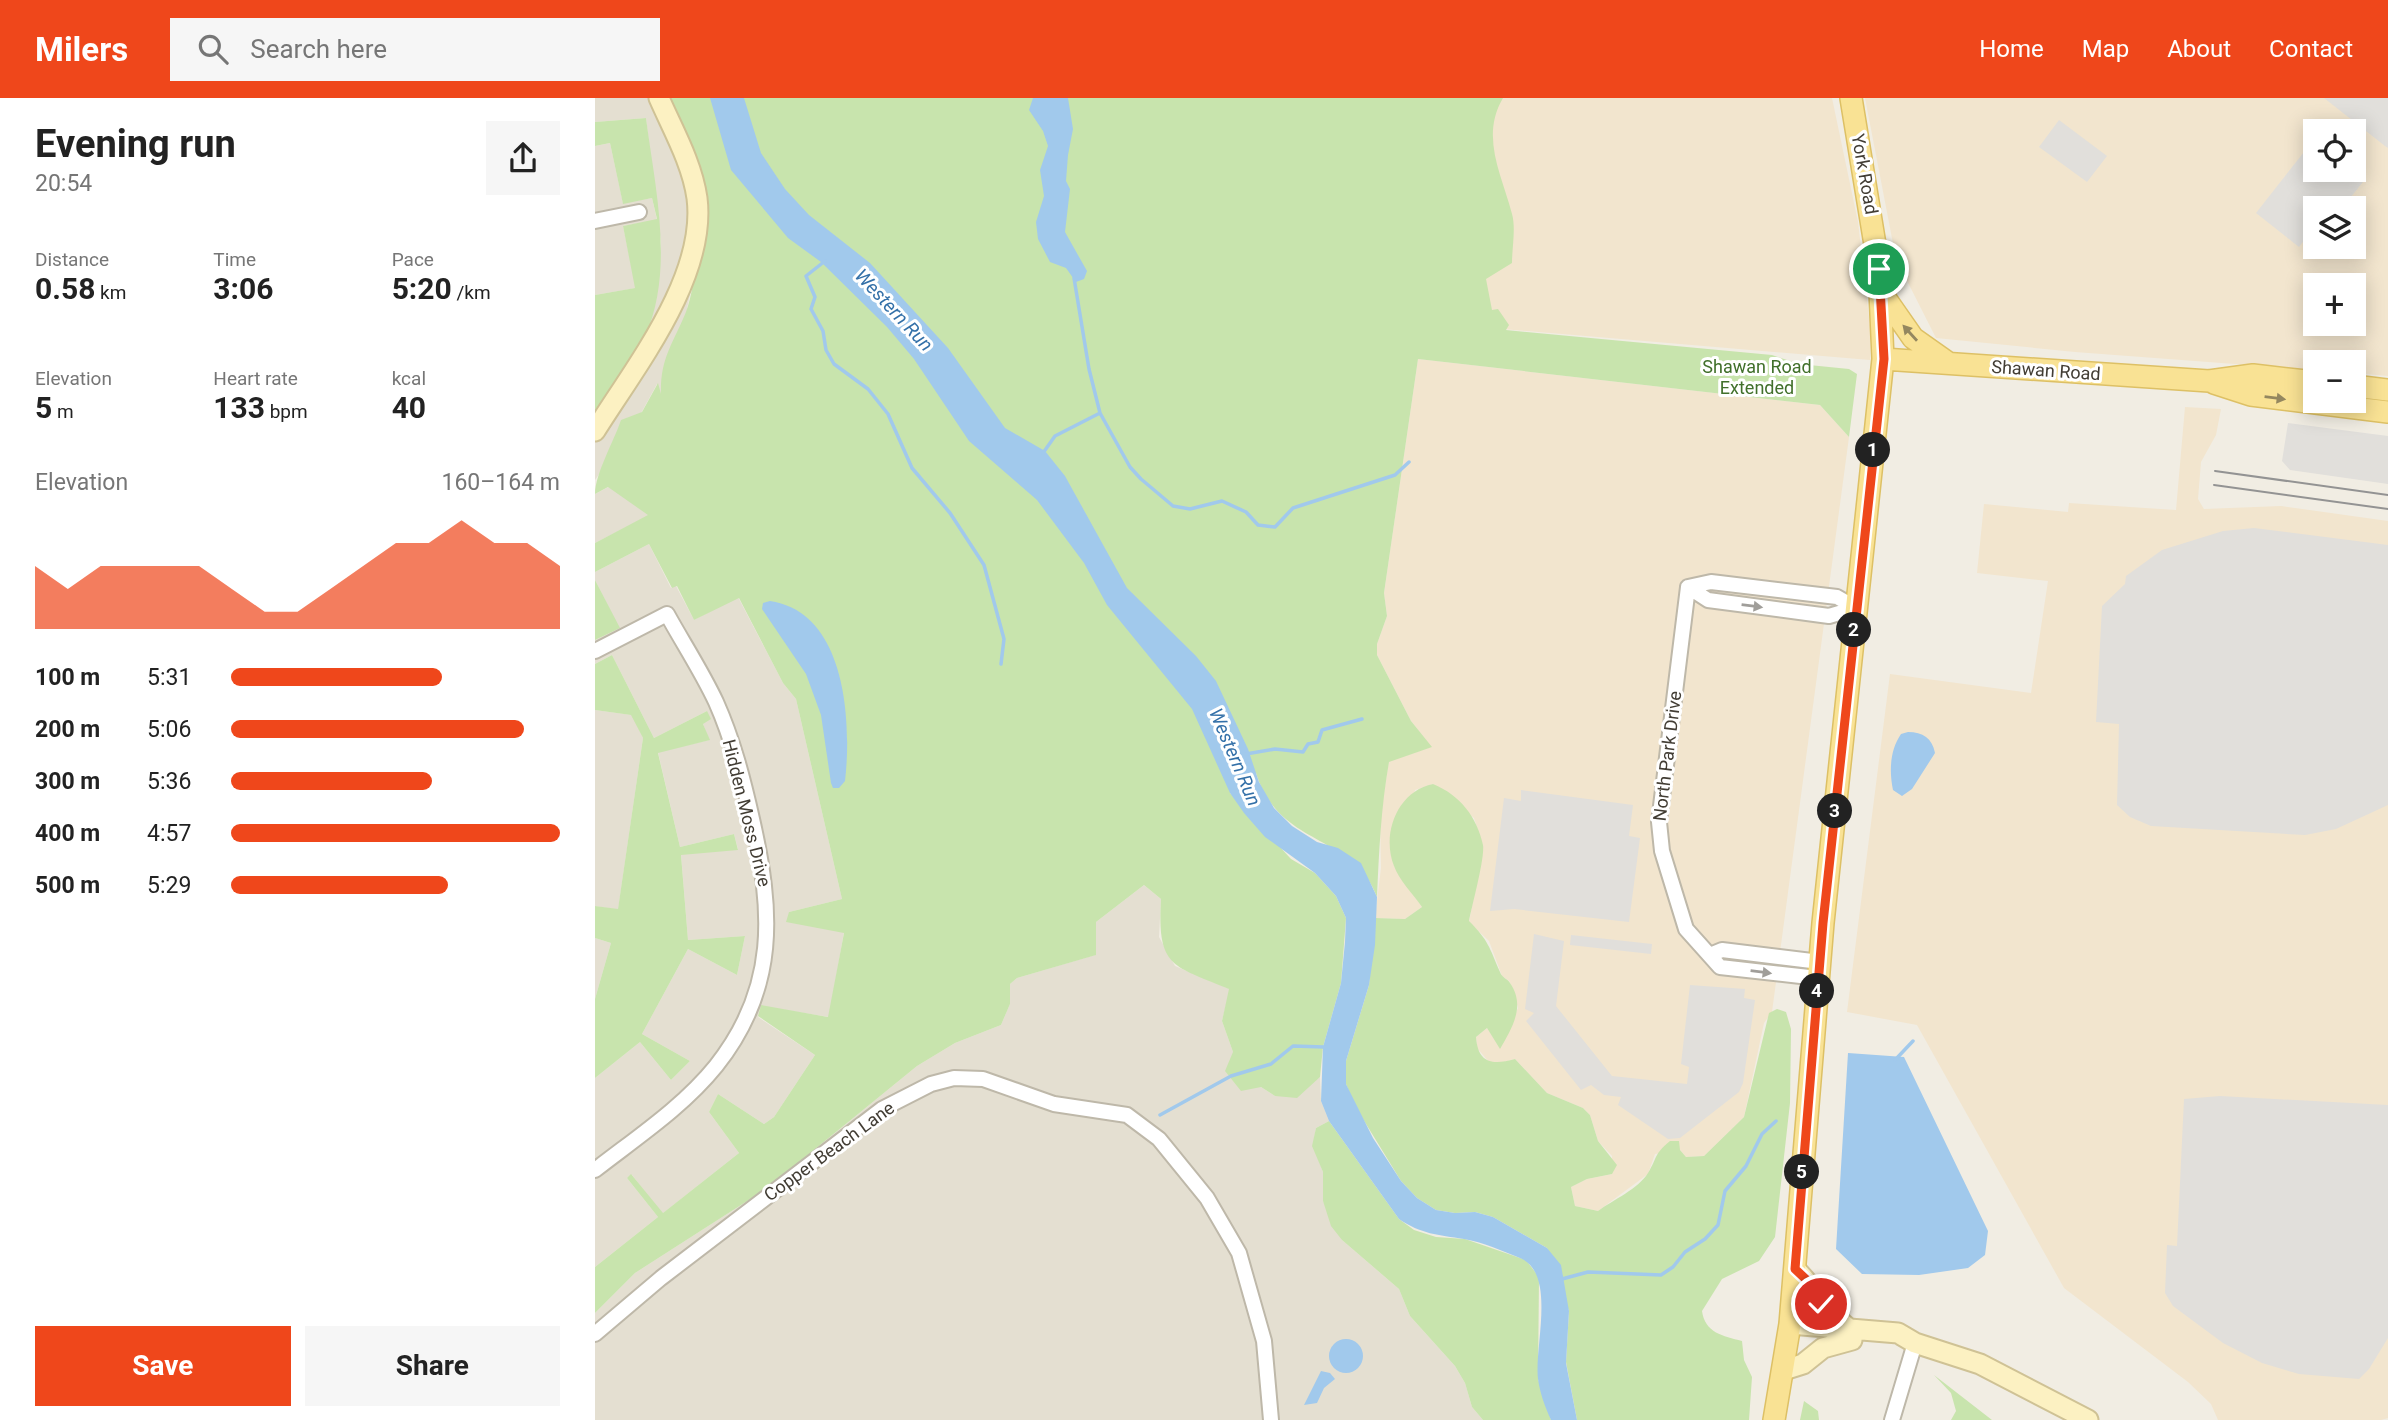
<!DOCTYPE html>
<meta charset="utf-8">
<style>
:root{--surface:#fff;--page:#f6f6f6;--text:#222;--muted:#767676;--accent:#ef471b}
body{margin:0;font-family:Roboto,sans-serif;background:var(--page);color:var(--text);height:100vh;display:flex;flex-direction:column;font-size:26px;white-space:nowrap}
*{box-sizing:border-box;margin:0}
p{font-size:23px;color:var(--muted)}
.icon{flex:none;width:38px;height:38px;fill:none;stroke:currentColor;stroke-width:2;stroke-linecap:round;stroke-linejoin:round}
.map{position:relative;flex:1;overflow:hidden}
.side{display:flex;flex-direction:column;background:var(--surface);width:595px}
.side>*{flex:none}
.fabs{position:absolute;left:1708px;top:21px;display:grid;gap:14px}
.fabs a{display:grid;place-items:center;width:63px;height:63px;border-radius:0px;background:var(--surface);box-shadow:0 4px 18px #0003;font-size:35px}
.pin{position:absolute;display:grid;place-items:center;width:60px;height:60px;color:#fff;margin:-30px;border:4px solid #fff;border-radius:50%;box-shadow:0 2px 7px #0007}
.km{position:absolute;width:35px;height:35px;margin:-18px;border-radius:50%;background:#222;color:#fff;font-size:19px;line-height:35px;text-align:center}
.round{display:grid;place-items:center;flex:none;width:74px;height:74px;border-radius:0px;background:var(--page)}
.overview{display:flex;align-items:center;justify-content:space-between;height:119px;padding:0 35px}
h1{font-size:38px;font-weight:700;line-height:52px}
.metrics{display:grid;grid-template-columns:repeat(3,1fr);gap:10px;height:119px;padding:7px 35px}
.metrics div{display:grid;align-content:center}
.metrics b{font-size:30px;font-weight:700}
.metrics small{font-size:19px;font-weight:400}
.metrics p{font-size:19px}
.chart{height:196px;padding:14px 35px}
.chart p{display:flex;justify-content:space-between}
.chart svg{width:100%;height:126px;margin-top:7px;fill:var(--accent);opacity:.7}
.action{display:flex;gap:14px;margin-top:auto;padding:14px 35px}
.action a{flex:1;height:80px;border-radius:0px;background:var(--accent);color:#fff;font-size:28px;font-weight:700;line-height:80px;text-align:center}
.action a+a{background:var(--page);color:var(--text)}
ul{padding:0 35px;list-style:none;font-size:23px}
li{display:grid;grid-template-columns:112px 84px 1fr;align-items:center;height:52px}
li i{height:18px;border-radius:9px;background:var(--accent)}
header{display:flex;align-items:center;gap:42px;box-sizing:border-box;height:98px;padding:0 35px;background:var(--accent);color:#fff}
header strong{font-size:33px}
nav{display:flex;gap:38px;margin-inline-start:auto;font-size:24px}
.search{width:490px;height:63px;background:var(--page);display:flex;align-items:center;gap:18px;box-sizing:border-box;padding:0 24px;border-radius:0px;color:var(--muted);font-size:26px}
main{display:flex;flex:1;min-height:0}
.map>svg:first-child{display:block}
.residential{fill:#e4dfd1}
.commercial{fill:#f2e5ce;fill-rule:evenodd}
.green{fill:#c8e4ad}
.parking{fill:#e1dfdb}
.water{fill:#a1c9ec}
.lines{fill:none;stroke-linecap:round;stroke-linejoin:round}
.stream{stroke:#a1c9ec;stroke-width:3.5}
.street-casing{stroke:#beb8a9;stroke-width:18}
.secondary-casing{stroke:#cfc295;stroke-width:23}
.primary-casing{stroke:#ddc065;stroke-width:24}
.street{stroke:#fff;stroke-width:14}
.secondary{stroke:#fcf1c2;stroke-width:19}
.primary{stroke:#f9e294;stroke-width:21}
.tram{stroke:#939393;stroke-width:2}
.oneway{fill:#94875f}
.oneway2{fill:#a09e9a}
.route-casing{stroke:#fff;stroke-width:14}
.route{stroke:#ef471b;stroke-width:9}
.labels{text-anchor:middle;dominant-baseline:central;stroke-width:6;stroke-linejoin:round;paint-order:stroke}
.street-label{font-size:18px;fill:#423d34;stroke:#fff}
.park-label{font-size:18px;fill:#41702b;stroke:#fff}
.water-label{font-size:19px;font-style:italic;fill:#3370a8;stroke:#fff}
</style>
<header>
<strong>Milers</strong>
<div class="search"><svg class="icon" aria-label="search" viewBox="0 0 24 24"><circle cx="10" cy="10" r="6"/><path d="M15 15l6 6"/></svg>Search here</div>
<nav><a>Home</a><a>Map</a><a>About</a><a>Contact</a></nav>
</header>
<main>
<section class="side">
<div class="overview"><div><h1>Evening run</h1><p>20:54</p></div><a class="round"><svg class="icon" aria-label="share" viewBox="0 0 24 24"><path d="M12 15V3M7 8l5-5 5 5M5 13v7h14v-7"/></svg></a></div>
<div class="metrics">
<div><p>Distance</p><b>0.58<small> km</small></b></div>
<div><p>Time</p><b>3:06</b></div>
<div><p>Pace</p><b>5:20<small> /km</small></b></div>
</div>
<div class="metrics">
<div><p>Elevation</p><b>5<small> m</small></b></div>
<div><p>Heart rate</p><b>133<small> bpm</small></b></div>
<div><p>kcal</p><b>40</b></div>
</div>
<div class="chart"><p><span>Elevation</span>160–164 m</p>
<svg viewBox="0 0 160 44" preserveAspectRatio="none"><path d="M0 44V22L10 30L20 22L30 22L40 22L50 22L60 30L70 38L80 38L90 30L100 22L110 14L120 14L130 6L140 14L150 14L160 22V44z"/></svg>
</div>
<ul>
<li><b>100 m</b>5:31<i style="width:64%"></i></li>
<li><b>200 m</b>5:06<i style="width:89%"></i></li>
<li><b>300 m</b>5:36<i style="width:61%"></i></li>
<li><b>400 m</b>4:57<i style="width:100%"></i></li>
<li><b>500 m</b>5:29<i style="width:66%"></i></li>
</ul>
<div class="action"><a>Save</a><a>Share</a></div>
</section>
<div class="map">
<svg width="1793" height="1322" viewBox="0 0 1793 1322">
<rect width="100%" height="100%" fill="#f1ede3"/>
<path class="residential" d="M0,0h76l18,61 5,117 -7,33 190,90 -282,144v-49l81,-42 -19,-68 -23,42 -39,54v-59l50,-84 12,-45 4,-49 -15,-125 -51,4z
M15,45l13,60 29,-5 5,22 -34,6 13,62 -41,7v-149z
M54,446l22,44 5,-2 18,34 44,-23 45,86 13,16 46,200 -53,13 55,20 -15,85 -68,-11 -3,11 57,38 -41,62 -10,7 -46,-30 -9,18 30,41 -77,61 -30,-39 -5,3 31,39 -63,50v-189l45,-36 31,38 19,-19 -48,-27 46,-85 49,26 8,-39 -57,4 -7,-86 57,-5 -4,-15 -54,13 -22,-95 51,-12 -6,-16 4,-13 -53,27 -42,-83 -17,9v-24l24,-12 -24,-48v-8z
M0,612l37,5 11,23 -25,172 -23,-4z
M549,787l17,14 -2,38 16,29 55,23 -8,32 11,31 28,35 14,9 33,-11 12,-8 1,24 8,20 -13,7 -3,18 10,26v29l19,39 57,49 11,27 45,50 10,17 7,24 11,13h-888v-107l40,-40 131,-84 151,-123 38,-23 46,-18 9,-21v-20l7,-6 78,-23 1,-33z
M0,840l16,5 -16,56z"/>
<path class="commercial" d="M848,0h389l26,124 12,104v34l-449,-38z
M1270,0h523v278l-34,-3v-11h-39v8l-240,-18 -139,-14 -40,-79zM1720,33h39v39h-39zM1720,110h39v39h-39zM1720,187h39v39h-39z
M823,261l402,46 29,32 -77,575 -8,11 -20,94 -40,39 -18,1 -6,-7 -25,4 -7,20 -50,37 -23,-5 -4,-19 16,-8 25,-5v-18l-14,-15 -8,-26 -7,-7 -36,-15 -32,-34 -18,5 -8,-2 -12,-14 -1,-11 11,-9 13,20 18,-40 -5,-19 -4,-8 -7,-5 -13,-35 -20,-19 14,-76 -9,-28 -41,-34 -18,6 -21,76 28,41 -17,12 -30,-1 6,-50 -1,-52 9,-55 42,-14 -20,-26 -34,-66v-11l10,-28 -3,-23z
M1590,309l36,2 -5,26 -15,27 -3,37 6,10 77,-3 107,15v897l-7,2h-163l-7,-16 -23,-22 -124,-94 -147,-263 -70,-13 43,-338 141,19 17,-112 -71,-8 7,-69 84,8 1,-9 107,7z"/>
<path class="green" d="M76,0h832c-23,39 -1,77 9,116 4,14 0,34 0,49l-26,16 6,31 6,-1 11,16 -3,5 266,25 27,9 50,5 8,5 -8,63 -29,-32 -402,-46 -34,234 3,23 -10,28v11l34,66 21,26 -43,15c-8,45 -10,90 -12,135 -24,-65 -97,-48 -121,-124l-26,20 61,66 24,14 21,23 10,22 -5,65 -18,64 -3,30 -23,21 -22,-2 -14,-9 -20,4 -16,-20 8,-19 -11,-31 7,-32c-57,-24 -72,-21 -68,-90l-17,-14 -48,37v33l-79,23 -7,6v20l-9,21 -46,18 -38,23 -151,123 -131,84 -40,40v-46l63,-50 -31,-39 4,-4 32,39 76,-60 -30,-41 9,-18 46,30 10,-7 41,-62 -57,-39 3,-11 67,12 16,-84 -58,-11 3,-10 53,-13 -46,-200 -13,-16 -44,-85 -45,22 -17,-34 -5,2 -23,-44 -54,28v-29l53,-28 -40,-28 -13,7c0,-20 19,-53 26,-74l21,-8 16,-29 3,11c-1,-36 12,-50 25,-82 6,-16 8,-36 11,-53z
M51,20c9,70 29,151 -1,219 -13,29 -34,57 -50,84v-126l40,-7 -12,-62 34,-7 -5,-21 -29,6 -13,-61 -15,3v-24z
M0,482l25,48 -25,12z
M17,557l42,83 53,-27 4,8 -8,5 7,16 -52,13 22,94 54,-13 4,16 -57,5 7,85 57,-4 -8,39 -49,-26 -46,85 48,27 -19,19 -31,-38 -45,36v-79l16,-56 -16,-5v-32l23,3 25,-171 -12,-23 -36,-5v-46z
M838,686c27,11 44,33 50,61 2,13 -11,60 -14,76 20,20 20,26 31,51 2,6 7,6 10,11 16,23 2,45 -10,66l-13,-21 -11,9c2,27 17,28 39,22l32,34 36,15 7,7 8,26 19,24 -5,9 -25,5 -16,8 4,19 23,5c15,-11 40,-22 50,-38 10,-16 5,-18 22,-32h9l1,9 6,7 18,-1 40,-39 25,-104 8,-4 9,3 5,17 -1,74 -15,134 -16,24 -37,18 -20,32c3,22 21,25 40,30l2,19 8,17 -3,43h-172l-11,-58 3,-51 -22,-63 -54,-31 -18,-5 -20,1 -19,-3 -19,-12 -16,-17 -46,-75 -9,-22v-23l23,-76 6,-67 30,1 17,-12c-9,-13 -23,-27 -28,-41 -13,-33 4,-75 39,-82z
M734,1023l70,98 15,11 22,7 29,2 61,21 13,17 -1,102 13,41h-68l-11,-13 -7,-24 -10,-17 -45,-50 -11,-27 -57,-49 -11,-14 -8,-25v-29l-11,-26 4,-18z
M1339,1277l58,45h-41l5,-9 -5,-18z
M1209,1303l14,10 1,9h-19z"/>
<path class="parking" d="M1729,0h64v50l-3,-2z
M1464,22l48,36 -20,26 -48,-35z
M1720,40v32h39v-7l5,3 -6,8 10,8 -21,26h-27v18l-16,21 -43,-34z
M1693,325l100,13v48l-98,-14 -8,-9z
M1659,430l134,17v260l-52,24 -31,6 -154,-9 -21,-9 -13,-12 2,-81 -23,-2 6,-116 23,-22 1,-8 36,-26 61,-19z
M926,692l112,15 -4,31 11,2 -11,84 -115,-13 -24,2 14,-113 17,3z
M939,836l30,7 -8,65 56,70 75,8 2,-17 -8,-3 9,-79 55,4 -1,9 11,2 -12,83 -4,9 -59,46 -12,1 -50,-34 3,-8 -17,-2 -13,-10 -10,5 -55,-69 8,-8 -9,-4z
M976,837l81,9 -1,10 -81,-9z
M1625,998l168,9v233l-19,31 -10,10 -60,-5 -37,-11 -39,-20 -50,-37 -8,-13 2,-48 10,1 7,-147z"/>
<path class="water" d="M115,0h34l17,55 24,36 24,26 61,48 78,85 57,80 40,23 20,25 62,112 69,68 20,25 32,68 11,33 15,26 18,18 25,16 21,6 23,15 16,34 -2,48 -6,40 -23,76v23l27,54 28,43 16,17 19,12 19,3 20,-1 18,5 54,31 14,17 8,46 -3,52 11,57h-26c-6,-13 -11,-27 -13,-41 -4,-32 19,-106 -18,-121 -18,-7 -37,-16 -56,-19 -26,-4 -43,-5 -65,-20l-70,-98 -8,-20 2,-54 18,-64 4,-41 1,-24 -10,-22 -21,-23 -50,-36 -21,-24 -14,-20 -38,-84 -85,-104 -23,-42 -47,-63 -68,-59 -55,-82 -27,-32 -66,-65 -33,-24 -57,-68z
M438,0h35l5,31 -5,26 -2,26 4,8 -5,43 22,39 -3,8 -8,3 -10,-14 -16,-6 -12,-23 -2,-17 8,-26 -4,-26 8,-24 -5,-15 -14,-21z
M175,503c76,11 82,120 75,180l-6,7h-6l-2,-5 -10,-68 -15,-41 -44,-65 1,-6z
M1313,634c15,0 24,6 27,21l-23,36 -10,7 -9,-6c-4,-19 -3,-40 8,-56z
M1253,955l56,4 84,174 -3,24 -17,13 -49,7 -57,-1 -26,-25z
M734 1258a17 17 0 1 1 34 0a17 17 0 1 1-34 0Z
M726,1273l9,2 5,6 -11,9 -7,15 -13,2z"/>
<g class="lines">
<path class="stream" d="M230,163l-19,15 9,21 -4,12 12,22 3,19 8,14 34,25 20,25 24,54 38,45 34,52 20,74 -3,25
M479,180l15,91 11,44
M448,355l12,-17 45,-23 30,54 11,12 32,27 17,3 32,-8 24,11 12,13 17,2 18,-19 102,-33 14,-13
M651,656l29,-5 28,3 5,-8 10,-2 4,-12 40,-11
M1300,962l18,-19
M565,1017l71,-39 40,-12 22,-18 31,1
M967,1181l26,-7 73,3 12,-8 12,-15 20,-13 13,-14 7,-34 21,-25 16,-32 14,-13"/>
<defs>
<path id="street" d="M0,123l44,-9
M1093,489l-29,235 3,29 24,78 34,38 98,11
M1093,489l20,13 121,16 27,-8
M1093,489l23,-5 126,15 19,11
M0,553l72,-37c16,29 35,58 49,88 17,38 27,77 36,117 21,92 26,169 -36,247 -33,41 -80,72 -121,104
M1115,857l12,-5 98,12
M0,1236l66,-56 221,-169 49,-25 23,-6 29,1 71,25 73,11 32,24 48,59 32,55 25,88 7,79
M1297,1322l23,-77"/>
<path id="secondary" d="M0,333c40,-64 112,-154 102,-233 -5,-35 -24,-68 -38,-100
M1200,1171c20,19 30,42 53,59
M1195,1226l108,9 17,10 65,21 108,56
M1189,1272l19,-6 20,-16 29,-8"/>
<path id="primary" d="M1288,197l30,43 34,24
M1288,261l326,22 44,-6 62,7
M1619,285l37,12 137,17
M1759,288l34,4
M1179,1322l16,-96 33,-401 60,-564 -4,-90 -28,-171"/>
</defs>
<use href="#street" class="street-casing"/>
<use href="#secondary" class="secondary-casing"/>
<use href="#primary" class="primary-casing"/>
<use href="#street" class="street"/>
<use href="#secondary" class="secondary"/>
<use href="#primary" class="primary"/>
<path class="tram" d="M1620,373l173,24
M1619,387l174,24"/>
</g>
<defs><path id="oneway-solid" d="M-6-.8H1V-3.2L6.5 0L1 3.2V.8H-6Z" transform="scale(1.75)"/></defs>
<g class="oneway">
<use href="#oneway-solid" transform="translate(1315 235) rotate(-132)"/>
<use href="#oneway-solid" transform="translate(1680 300) rotate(7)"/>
</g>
<g class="oneway2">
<use href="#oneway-solid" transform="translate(1157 508) rotate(7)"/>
<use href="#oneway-solid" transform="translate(1166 874) rotate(7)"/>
</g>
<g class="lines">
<defs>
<path id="route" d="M1226,1206l-10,-20 -16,-15 28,-346 61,-564 -5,-90"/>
</defs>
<use href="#route" class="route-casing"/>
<use href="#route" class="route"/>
</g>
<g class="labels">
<g class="street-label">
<text transform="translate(1270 76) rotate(80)">York Road</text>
<text transform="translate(1451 272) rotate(4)">Shawan Road</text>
<text transform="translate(1072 658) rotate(-83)">North Park Drive</text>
<text transform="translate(152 715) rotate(76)">Hidden Moss Drive</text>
<text transform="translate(234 1053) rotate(-36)">Copper Beach Lane</text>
</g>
<g class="park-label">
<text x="1162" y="268">Shawan Road<tspan x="1162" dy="21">Extended</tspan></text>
</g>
<g class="water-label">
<text transform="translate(299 212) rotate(47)">Western Run</text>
<text transform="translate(640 659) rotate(67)">Western Run</text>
</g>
</g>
</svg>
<div class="fabs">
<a><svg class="icon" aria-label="locate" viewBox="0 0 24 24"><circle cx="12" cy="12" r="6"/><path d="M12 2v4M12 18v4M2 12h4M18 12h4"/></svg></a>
<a><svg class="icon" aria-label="layers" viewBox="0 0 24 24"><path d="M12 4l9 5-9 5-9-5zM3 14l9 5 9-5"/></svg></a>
<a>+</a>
<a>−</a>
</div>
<div class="pin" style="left:1284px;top:171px;background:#1e9e55"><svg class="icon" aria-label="arrive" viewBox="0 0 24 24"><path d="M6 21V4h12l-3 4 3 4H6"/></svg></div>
<div class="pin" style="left:1226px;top:1206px;background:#d93025"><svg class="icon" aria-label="check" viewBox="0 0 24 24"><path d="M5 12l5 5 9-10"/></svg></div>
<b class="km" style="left:1278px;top:352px">1</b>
<b class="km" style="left:1259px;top:532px">2</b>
<b class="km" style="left:1240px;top:713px">3</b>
<b class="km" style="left:1222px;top:893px">4</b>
<b class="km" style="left:1207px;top:1074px">5</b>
</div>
</main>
